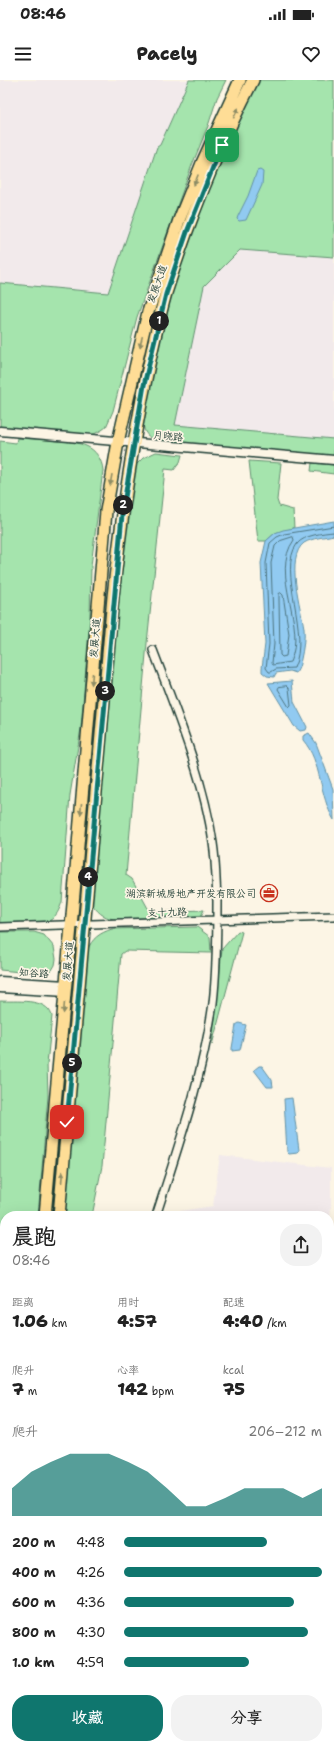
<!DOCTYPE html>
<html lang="zh">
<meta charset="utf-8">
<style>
:root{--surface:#fff;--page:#f2f2f2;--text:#222;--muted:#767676;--accent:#0f766e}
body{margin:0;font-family:"Shantell Sans","LXGW WenKai TC",sans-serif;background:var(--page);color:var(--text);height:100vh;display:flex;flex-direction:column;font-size:15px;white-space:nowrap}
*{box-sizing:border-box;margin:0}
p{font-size:13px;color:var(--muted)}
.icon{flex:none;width:22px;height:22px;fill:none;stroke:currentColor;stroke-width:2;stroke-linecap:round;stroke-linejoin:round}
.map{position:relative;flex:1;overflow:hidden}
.details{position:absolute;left:0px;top:1131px;width:334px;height:538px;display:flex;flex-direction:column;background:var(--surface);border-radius:16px 16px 0 0;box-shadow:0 4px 16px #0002}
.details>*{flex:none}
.pin{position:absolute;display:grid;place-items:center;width:34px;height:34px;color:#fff;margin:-17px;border-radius:8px;box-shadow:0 2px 6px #0006}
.km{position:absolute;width:20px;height:20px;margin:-10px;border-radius:50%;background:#222;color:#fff;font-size:11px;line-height:20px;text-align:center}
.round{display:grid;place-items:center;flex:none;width:42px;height:42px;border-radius:16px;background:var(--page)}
.overview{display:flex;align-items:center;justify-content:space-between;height:68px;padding:0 12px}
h1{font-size:22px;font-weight:800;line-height:30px}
.stats{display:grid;grid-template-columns:repeat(3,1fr);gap:6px;height:68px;padding:4px 12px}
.stats div{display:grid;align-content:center}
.stats b{font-size:17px;font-weight:800}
.stats small{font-size:11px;font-weight:400}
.stats p{font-size:11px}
.chart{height:112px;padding:8px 12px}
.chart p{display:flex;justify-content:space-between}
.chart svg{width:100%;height:72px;margin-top:4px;fill:var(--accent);opacity:.7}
.primary-button{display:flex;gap:8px;margin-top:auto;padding:8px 12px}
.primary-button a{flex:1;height:46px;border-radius:16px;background:var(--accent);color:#fff;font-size:16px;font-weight:800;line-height:46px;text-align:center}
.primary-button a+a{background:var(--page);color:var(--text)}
ul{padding:0 12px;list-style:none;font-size:13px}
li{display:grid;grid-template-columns:64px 48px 1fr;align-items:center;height:30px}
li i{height:10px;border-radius:5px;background:var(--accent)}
.status{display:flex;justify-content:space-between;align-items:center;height:28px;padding:0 20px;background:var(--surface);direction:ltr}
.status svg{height:11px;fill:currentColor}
header{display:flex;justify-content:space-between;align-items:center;height:52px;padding:0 12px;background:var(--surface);font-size:18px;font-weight:800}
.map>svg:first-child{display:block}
.built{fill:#f2eaeb}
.green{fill:#a5e4ad;stroke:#629070}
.water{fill:#91caf1;stroke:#6392a5}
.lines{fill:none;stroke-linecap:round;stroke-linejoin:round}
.shore{stroke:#4d7580;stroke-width:1}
.minor-casing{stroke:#1f3d34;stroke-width:10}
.tertiary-casing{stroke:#1f3d34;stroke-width:11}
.primary-casing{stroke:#1f3d34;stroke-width:14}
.minor{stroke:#fcf5e5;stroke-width:7}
.tertiary{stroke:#fcf5e5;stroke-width:8}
.primary{stroke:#fedd96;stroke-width:11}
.oneway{fill:#8e8d65}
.route-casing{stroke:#fff;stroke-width:8}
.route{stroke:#0f766e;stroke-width:5}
.labels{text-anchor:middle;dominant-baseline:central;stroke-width:3.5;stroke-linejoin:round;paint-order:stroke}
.street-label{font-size:10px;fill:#1f3d34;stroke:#fcf5e5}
.poi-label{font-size:10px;fill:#1f3d34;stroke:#fcf5e5;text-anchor:end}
</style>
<div class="status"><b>08:46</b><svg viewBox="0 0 49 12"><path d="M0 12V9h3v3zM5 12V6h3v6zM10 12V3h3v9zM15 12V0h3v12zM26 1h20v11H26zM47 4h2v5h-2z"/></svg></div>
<header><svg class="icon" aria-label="menu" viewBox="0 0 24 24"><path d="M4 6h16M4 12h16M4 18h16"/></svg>Pacely<svg class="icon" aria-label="heart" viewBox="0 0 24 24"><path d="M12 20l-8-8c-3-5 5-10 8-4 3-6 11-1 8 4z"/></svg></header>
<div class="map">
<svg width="334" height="1669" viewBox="0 0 334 1669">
<rect width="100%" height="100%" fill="#fcf5e5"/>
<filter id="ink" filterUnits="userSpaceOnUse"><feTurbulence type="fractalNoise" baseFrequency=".025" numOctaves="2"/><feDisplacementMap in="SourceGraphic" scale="8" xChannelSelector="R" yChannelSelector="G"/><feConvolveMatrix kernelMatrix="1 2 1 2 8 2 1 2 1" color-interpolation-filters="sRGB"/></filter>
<g filter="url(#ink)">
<path class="built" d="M0,0h189l-29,65 -3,2 -49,146 -108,-10z
M240,170l94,7v182l-159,-14 28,-139z
M220,1075l111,13v37l-2,31v-20h-169l-1,-2 54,-8z"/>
<path class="green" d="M189,0h37l-9,18 -9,28 -16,39 -55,152 -24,94 -7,16 -4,3 -8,4 -10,2 -84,-7v-146l108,10 49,-146 3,-2z
M259,0h75v177l-94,-7 -36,36 -29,139 159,14v18l-177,-15c-15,-8 -14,-14 -14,-31l30,-122 33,-94 44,-99z
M17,358c15,1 57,2 69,8 10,4 16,14 17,24l-12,96 -1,50 -9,112 -11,67 -8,107c-3,8 -5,14 -13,19l-49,2v-482l16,2z
M156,372l26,3 -2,7 -6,8 -9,-1 -18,174 -21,232 6,4 18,33 54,-2 -3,6 -87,3c-12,-2 -16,-7 -23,-16l32,-353 13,-85 7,-7z
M249,381l32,2 -4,37 2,6 14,4 1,18 -19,5 -9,8h-8z
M312,383l22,2v9l-23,-3z
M197,847l13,10 1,16 -86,-2 -4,3 -19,212 -10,50h-29l24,-265c5,-13 13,-18 25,-22z
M238,851l4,1 -30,113 10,-96z
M0,852h34l10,3 10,12 2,12 -1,6 -3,5 -11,4 -41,-4z
M0,921c15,1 47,-4 52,15l-5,48 1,32 -10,120h-33v42l-5,-1z
M3,1206h2v106l-1,6 -4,4v-83z
M329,1572h5v97h-319v-5h314z"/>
<path class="water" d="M260,90l3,2 -1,13 -16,35 -7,1 -2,-2 1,-3 10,-20 9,-25z
M334,441v14c-9,2 -22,3 -30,8 -19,14 -3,65 0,85 1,10 -1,22 -3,31 -1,5 -2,10 -5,14l-6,-2 -14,2 -2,4 -7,-1 -5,-4v-4l3,-24 -4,-81 5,-22 9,-8 8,-3z
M292,601l2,21 13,25 -1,3 -6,1 -6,-5 -26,-43z
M309,653l7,10 17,46 1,31c-15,-24 -12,-58 -31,-80v-4z
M239,943l7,2 -6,25 -8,1v-3l4,-23z
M259,986h3l10,14 1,7h-6l-13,-17z
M292,1018l7,52 -1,3 -9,1 -2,-2 -3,-53z"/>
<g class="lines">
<path class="shore" d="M334,446l-50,8 -7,3 -7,6 -4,20 3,81 -3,24 3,4h2l5,-3 18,-1c17,-36 -17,-97 3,-124 7,-9 26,-11 37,-12
M293,457l1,3c-25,34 14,85 -4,122l-17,3 -1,-2 2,-19 -3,-81 4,-17 5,-5z
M281,513l2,2 6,39 -3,22 -4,1 -2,-2 -1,-56v-5z
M287,606l2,2 2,17 -2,2 -11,-18 1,-2z"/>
<defs>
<path id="minor" d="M153,570c23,61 51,129 60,193 3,19 3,39 4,58 0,34 0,68 -4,102 -10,73 -35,144 -57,213
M0,847l334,-11
M329,1337l5,15"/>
<path id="tertiary" d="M0,351l334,29
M0,901l66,4
M0,908l66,4
M0,1184h5
M0,1193l5,1
M329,1312l5,-1
M329,1319l5,-1
M0,1342l5,-4
M0,1353l5,-1
M0,1364h5
M0,1372l5,2"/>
<path id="primary" d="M45,1136l29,-323 32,-382 12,-69 30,-130 31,-92 23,-57 38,-83
M59,1136l54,-619c7,-67 16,-132 29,-198 7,-35 14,-71 24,-106 23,-73 52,-145 87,-213
M0,1555l5,-41
M0,1658l5,-38"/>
</defs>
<use href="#minor" class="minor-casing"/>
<use href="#tertiary" class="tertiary-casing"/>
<use href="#primary" class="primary-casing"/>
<use href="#minor" class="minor"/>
<use href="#tertiary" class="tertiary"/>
<use href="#primary" class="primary"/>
</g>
<defs><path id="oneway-solid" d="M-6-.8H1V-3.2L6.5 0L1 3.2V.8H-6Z"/></defs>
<g class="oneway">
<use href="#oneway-solid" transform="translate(236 33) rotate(-64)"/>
<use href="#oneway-solid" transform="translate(196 100) rotate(112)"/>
<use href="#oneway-solid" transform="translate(141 262) rotate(103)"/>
<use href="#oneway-solid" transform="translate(111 400) rotate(100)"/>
<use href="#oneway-solid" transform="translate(92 599) rotate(95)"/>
<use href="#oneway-solid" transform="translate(81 729) rotate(95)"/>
<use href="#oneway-solid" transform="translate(64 928) rotate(95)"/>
<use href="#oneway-solid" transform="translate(62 1097) rotate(-85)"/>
</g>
</g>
<g class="lines" filter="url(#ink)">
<defs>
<path id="route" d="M67,1042l55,-607 22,-130 22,-91 21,-62 35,-87"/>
</defs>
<use href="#route" class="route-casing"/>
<use href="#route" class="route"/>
</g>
<defs>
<symbol id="office-ring" viewBox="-11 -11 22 22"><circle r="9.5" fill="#fcf5e5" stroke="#c8321e" stroke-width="1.5"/><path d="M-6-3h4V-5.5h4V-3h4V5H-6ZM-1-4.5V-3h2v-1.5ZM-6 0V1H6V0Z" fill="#c8321e"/></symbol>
</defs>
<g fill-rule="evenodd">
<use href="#office-ring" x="259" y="803" width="20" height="20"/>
</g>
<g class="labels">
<g class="street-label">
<text transform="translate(157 204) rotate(-71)">发展大道</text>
<text transform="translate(168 356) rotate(5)">月晓路</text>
<text transform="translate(95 558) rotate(-85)">发展大道</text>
<text transform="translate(167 832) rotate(-2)">支十九路</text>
<text transform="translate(68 881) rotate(-85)">发展大道</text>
<text transform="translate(34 893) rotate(4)">知谷路</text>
</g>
<g class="poi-label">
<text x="256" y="813">湖滨新城房地产开发有限公司</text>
</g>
</g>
</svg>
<div class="pin" style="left:222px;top:65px;background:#1e9e55"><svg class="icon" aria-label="arrive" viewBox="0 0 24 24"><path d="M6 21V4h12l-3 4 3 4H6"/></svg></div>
<div class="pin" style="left:67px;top:1042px;background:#d93025"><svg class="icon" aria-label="check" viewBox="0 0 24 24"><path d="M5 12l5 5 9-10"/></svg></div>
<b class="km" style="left:159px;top:241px">1</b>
<b class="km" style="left:123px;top:425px">2</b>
<b class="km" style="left:105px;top:611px">3</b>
<b class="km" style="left:88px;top:797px">4</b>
<b class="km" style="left:72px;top:983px">5</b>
<section class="details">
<div class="overview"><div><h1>晨跑</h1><p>08:46</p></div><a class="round"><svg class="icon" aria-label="share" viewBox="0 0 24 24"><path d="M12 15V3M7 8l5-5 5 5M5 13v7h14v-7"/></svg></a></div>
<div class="stats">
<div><p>距离</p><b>1.06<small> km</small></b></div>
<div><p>用时</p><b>4:57</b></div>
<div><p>配速</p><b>4:40<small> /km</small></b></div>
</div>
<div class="stats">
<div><p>爬升</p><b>7<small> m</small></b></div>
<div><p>心率</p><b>142<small> bpm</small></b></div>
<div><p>kcal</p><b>75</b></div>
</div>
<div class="chart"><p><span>爬升</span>206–212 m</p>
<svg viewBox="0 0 160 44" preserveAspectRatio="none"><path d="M0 44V27L10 17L20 11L30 6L40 6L50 6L60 11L70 17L80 27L90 38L100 38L110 33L120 27L130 27L140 27L150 33L160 27V44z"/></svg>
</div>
<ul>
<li><b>200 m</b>4:48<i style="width:72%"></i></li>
<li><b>400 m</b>4:26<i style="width:100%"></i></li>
<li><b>600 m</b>4:36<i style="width:86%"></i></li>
<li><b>800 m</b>4:30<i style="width:93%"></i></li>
<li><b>1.0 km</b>4:59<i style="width:63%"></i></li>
</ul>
<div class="primary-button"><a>收藏</a><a>分享</a></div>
</section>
</div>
